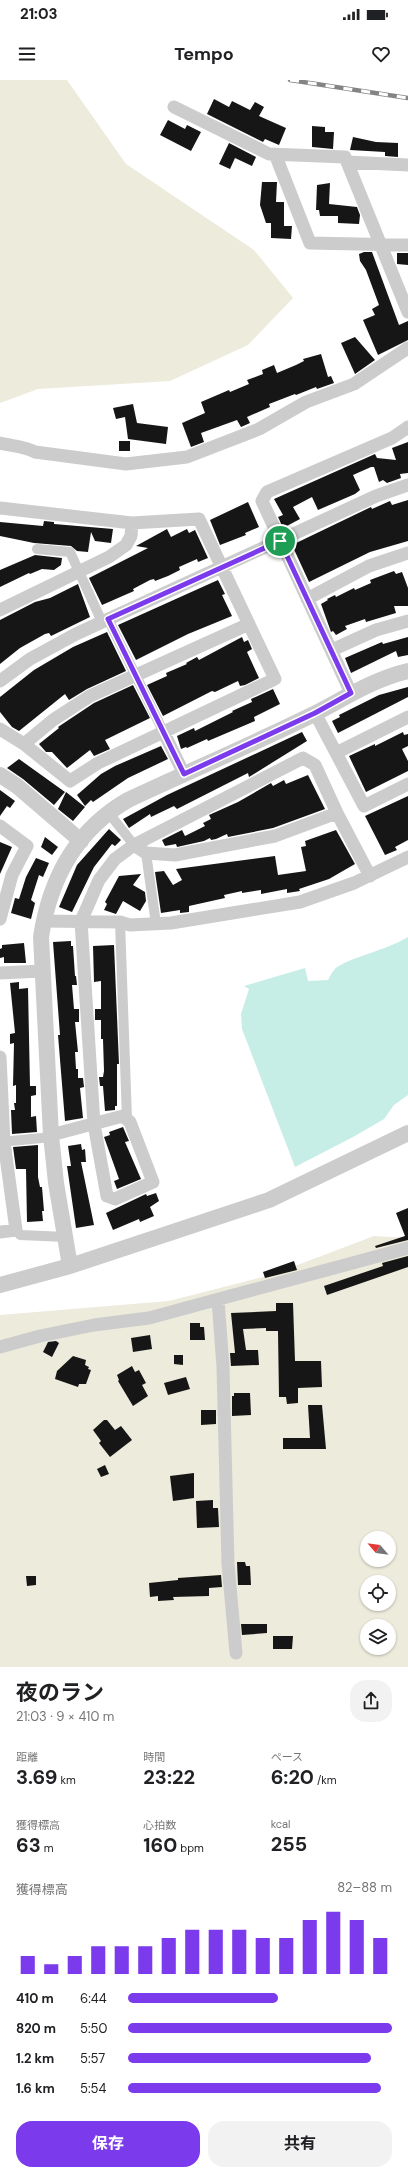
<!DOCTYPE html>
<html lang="ja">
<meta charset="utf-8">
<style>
:root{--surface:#fff;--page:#f2f2f2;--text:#202124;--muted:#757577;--accent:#7c3aed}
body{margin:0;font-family:"DM Sans","Noto Sans JP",sans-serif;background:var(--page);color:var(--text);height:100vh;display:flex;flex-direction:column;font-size:15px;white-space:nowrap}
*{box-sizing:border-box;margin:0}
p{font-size:13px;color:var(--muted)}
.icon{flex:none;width:22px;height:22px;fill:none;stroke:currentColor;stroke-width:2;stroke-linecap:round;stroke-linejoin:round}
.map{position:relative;height:1587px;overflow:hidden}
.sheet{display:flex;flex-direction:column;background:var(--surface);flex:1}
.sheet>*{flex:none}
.needle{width:26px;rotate:298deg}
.buttons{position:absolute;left:360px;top:1451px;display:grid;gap:8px}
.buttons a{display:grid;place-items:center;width:36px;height:36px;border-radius:50%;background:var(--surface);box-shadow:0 1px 3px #0004;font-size:20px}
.pin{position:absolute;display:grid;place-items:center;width:34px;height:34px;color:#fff;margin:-17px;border:2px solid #fff;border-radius:50%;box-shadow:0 1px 4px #0007}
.round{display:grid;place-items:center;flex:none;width:42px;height:42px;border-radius:16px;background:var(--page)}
.overview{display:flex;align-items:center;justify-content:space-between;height:68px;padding:0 16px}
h1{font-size:22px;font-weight:700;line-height:30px}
.metrics{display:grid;grid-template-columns:repeat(3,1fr);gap:6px;height:68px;padding:4px 16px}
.metrics div{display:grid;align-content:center}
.metrics b{font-size:20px;font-weight:700}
.metrics small{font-size:11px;font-weight:400}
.metrics p{font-size:11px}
.chart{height:112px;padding:8px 16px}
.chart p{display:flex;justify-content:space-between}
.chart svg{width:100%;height:72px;margin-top:4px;stroke:var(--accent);stroke-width:6}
.cta{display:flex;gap:8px;margin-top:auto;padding:8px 16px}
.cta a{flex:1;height:46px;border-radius:16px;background:var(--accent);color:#fff;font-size:16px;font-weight:700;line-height:46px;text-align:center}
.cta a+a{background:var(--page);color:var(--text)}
ul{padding:0 16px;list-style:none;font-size:13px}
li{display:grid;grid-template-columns:64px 48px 1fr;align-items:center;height:30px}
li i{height:10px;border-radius:5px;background:var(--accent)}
.status{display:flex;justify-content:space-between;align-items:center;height:28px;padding:0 20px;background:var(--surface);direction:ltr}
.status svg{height:11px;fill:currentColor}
header{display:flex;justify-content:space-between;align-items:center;height:52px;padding:0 16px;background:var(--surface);font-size:18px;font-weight:700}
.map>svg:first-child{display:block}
.green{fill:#edebdb;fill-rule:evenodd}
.water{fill:#c6eee7}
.building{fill:#161616}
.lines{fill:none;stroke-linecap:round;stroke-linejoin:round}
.pedestrian{stroke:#ccc;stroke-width:10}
.minor{stroke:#ccc;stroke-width:13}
.tertiary{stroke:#ccc;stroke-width:16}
.rail-casing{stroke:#848484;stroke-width:4.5}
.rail{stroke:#fff;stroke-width:3;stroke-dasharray:9;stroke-linecap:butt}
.route-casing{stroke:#fff;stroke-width:8}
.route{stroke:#7c3aed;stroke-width:5}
</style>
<div class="status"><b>21:03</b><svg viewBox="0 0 49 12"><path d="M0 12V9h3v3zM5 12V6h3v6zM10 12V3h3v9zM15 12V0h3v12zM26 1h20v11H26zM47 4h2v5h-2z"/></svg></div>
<header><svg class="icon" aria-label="menu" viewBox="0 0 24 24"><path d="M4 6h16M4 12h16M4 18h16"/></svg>Tempo<svg class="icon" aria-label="heart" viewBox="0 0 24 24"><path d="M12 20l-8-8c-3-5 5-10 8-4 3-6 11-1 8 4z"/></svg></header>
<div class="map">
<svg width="408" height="1587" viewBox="0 0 408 1587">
<rect width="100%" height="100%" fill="#fff"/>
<path class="green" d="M0,0h67l59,84 128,86 39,48 -45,47 -78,36 -132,8 -38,14z
M374,1156l34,2v429h-408v-352l169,-14 102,-26zM367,1458h22v22h-22zM367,1502h22v22h-22zM367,1546h22v22h-22z"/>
<path class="water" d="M408,857v158l-14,10 -10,14 -31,18 -58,30 -53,-138 -1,-15 8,-25 -5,-3 61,-18 3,13 20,-1c2,-4 5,-10 9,-13 20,-12 50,-17 71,-30z"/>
<path class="building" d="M214,19l15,8 3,-6 18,9 5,-8 9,5 -5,9 27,12 -7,17 -14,-6 -2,3 -56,-28z
M168,40l17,9 2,-4 14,7 -10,19 -31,-16z
M312,46l13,1v5h9l-1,17 -21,-2z
M353,57l23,5 22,1v14l-13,-1v-4l-35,-2z
M229,63l27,14 -4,9 -17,-8 -5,11 -11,-5z
M262,102h15l-1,20h8v24h8l-1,13 -20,-1v-15h-5l-6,-18z
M330,103l-1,21 28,3 3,8 -1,9 -21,-1v-7h-18l-1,-6h-3l1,-25z
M364,172h8l27,73 9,-4v19l-30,15 -15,-35 12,-5 -3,-6 7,-4 -13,-35 -6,-9 -1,-7z
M397,173h11v12l-11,-1z
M355,257l20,23 -20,14 -14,-31z
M321,274l7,23 3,-1 3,7 -17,6 -1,-2 -20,8 -1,-1 -26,10 1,3 -23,10 3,6 -9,4 -4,-7 -36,13 3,9 -13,5 -9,-24 23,-10 -4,-11 28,-12 1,2 19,-8 -2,-4 16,-6 -1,-4 12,-5 3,8 19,-8 8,-4 -1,-2z
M133,324l4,19 31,4 -2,17 -38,-5 -3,-22 -9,2 -3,-11z
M119,361h11v10h-11z
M408,362v31l-8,1 1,4 -14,5 -4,-3 -4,2 -5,-15h-3l-18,8 7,15 -5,4 -37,16 -6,-13 -19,10 7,12 -17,9 -5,-11 5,-2 -9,-16 101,-45 2,4 19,2 -4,-12z
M408,420v41l-38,11 -61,30 -17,-37 79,-38 1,2 18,-8 2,4z
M248,422l11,25 -14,6 1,2 -26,10 -10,-25z
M44,441l10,1v2l59,5 -2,14 -16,-2 -4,-9 -3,20 -11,-1 -6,-5 -37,-3 -34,-7v-14l43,4z
M167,449l4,8 16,-8 2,4 6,-3 13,28 -10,4 -1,-3 -18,8 1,3 -12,6 -13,5 -1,-2 -4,1 -17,9 1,2 -32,14 -13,-27 59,-30 -12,-2z
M35,475l27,3 -1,7 -7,5 -12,-1 -12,5 -1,-1 -29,14v-17z
M394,491l2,3 6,-2 6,16v18h-14l2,7 -30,9 -1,-3 -20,7 2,3 -11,6 -3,-4 -2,1 -10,-28 7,-4 -1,-1 8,-4 1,2 18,-9 1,2 16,-7 -1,-3z
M218,500l7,14 -3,1 10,21 -44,18 -52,26 -18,-35z
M78,504l12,33 -39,19 -2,-3 -4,1 -25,14 -20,16v-44l35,-18 15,-4z
M107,552l19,39 -39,18 -18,11 -4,-6 -46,37 -7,-4 -12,-15v-15l34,-27 39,-23z
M242,557l2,5 4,-2 4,9 -5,3 12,26 -14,7 -5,1 -2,-5 -23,11 -3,-1 -49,25 -16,-31 20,-9 -1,-3 21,-9 -1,-1 11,-6 2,3z
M408,557v18l-10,2 -2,-6 -45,22 -6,-15 37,-16 1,2z
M133,605l17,33 -45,22 5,9 -16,7 -4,-6 -23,18 -15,-16h-6l-7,-8 20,-16 -1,-1 36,-24z
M408,607v10l-70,36 -6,-12 8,-4 -1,-2 40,-20z
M273,609l7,15 -26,13 1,4 -47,20 -1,-2 -20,9 -1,-1 -5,2 -4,-13 17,-8 1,3 38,-19 -1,-1 20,-9 -1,-3z
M302,652l5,9 -58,36 -1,-4 -71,36 -3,-3 -23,11 -1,-3 -21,14 -6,-9 44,-24z
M403,652l1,3 4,-1v12l-6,3 6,12v10l-42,21 -17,-36 26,-12v2z
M161,666l7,13 -40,19 -35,24 -2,-2 -6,6 -8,-11 24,-21 14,-8z
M19,679l46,33 -11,13 -31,-26 -16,-11z
M308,695l17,34 -52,19 -45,9 -1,-3 -11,5 -5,1 -1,-2 -6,3 -27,6 -1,-3 -11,2 -3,-6 20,-10 3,6 20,-10 -2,-3 8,-4 -2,-4 29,-13 33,-19 2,3 11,-6 2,4z
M0,710l15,11 -5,7 -3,-2 -7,10z
M66,712l19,15 -12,14 -15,-12z
M408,716v44l-13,7 2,3 -12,5 -20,-39z
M109,749l12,11 -6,6 -3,-2 -18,23 -22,45 -13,-5 18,-42z
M336,750l19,34 -26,15 -30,10 1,2 -13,2v-4l-26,5v-4l-19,3v-2l-18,4 1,3 -36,8v6l-9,1v-3l-19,3 -6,-41 9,-1 9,14 9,-5 -6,-11 99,-13 3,19 28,-4 -5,-24 5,-1 -1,-5z
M45,757l13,10 -6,8 -11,-8z
M0,762l12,5 -12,27z
M36,778l13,5 -6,14 -4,-2 -8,25 4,3 -4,16 -20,-6 4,-15 4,1 7,-22z
M141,794l-8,11 12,7 1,9 -6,10 -17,-10 -7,13 -12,-4 3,-6 -2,-2 14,-26z
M71,861v5h2l2,30h1l1,9h-5l2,24h5v13h-4l3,30h-3l1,17h2v9h5l1,9 -4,1 3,30 -18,3 -7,-86h2l-7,-93z
M24,863l2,20h-22v-6l-4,1v-9l2,-1v-3z
M114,865l5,119h-2v42h-2v4l-10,1 -2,-25h-3l-1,-9h4l1,-6 -1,-32h-2v-19h-6v-11h6v-28l-7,1 -1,-36z
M19,902v7l9,-1 2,98h6v9l-5,1v21l5,-1 1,16 -25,2 -1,-24h4l-1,-7h2v-18l-3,1 1,-43 -4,1v-10l5,-1 -5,-50z
M123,1047l6,14 -4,1 16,37 -24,10 -3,-8 5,-2 -15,-42 6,-2 -1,-3z
M81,1064l1,6 3,-1 1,13h-5l13,63 -18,3 -9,-62h4l-3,-20z
M38,1065v32l2,10h2l2,24h-2l1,10 -16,1 -1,-53h-10l-3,-22z
M156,1113l3,8 -9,6 4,9 -14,6 -1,-3 -26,11 -7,-17 40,-19 1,2z
M408,1128v32l-32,8 -1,-2 30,-10 -9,-23z
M408,1176v11l-81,28 -3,-9 59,-20 -1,-3z
M294,1181l3,9 -32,8 -2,-6z
M276,1223h17l2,58h26l1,26 -24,1v15l-11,1 -1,-7h-7l-1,-66h-12v-3l-23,1 3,21h12l1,15 -28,1 -1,-13h5l-4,-40 45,-2z
M190,1243h10v4h4l1,13h-15z
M150,1255l2,14 -19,3 -2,-14z
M56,1261l3,2 -7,14 -9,-5 5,-10z
M174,1275h9v10l-9,-1z
M73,1276l13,4 -1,5 4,2 -1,2 3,1 -5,14h-7l-1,3 -23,-8 2,-8z
M132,1286l3,6 4,-2 7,13 -4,2 6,11 -15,10 -15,-25 1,-1 -2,-5z
M186,1297l4,12 -22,6 -4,-12z
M234,1313h16l1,22 -19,1v-20h2z
M308,1325h14l4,44h-43v-11h27z
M201,1330h15v14l-15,1z
M104,1340h3l8,10 6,-4 11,14 -22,17 -11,-14 2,-2 -8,-11z
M105,1385l4,9 -8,3 -4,-8z
M194,1393v25l-21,3 -3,-25z
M213,1420v8h5l1,19 -22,1 -1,-27z
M237,1482h8l1,4h4l1,19h-13z
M221,1495l1,12 -13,1v8l-36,1 1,3 -16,1v-5l-8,1 -1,-14 29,-3v-2z
M26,1496h10v9l-9,1z
M241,1544h26v9l-25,2z
M273,1556h20l-1,13h-19z"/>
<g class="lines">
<path class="pedestrian" d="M37,469l33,3 32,70
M108,539l55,112
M108,732l26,33
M146,773l10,71
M120,842l7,197
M0,1062l52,-5
M16,1150l4,5 46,2"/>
<path class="minor" d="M174,27l95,47 76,3 63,155
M275,74l35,89 98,2
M347,82l61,3
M0,363c12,3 24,3 35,9l91,12 61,-7 72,-28 47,-27 48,-18 54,-36
M0,428l132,15 67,-4 76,160 -177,84 -28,18 -46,-37 -24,-15
M307,519l62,-33 39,-13
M0,530l109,-53 17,-12 5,-9 1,-13
M332,570l44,-20 32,-9
M0,601l30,-22 46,-25 300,-138 32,-11
M351,613l-89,-192 5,-9 125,-54 16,-11
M315,633l49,93 44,-22
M163,651l21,43
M24,664l29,-24 37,-24 159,-72
M336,673l72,-36
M0,746l27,20 -15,29 -12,44
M134,765l12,8 29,2 100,-19 62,-23
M44,841l76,1 10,3 41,-2 129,-21 54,-19 54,-26
M0,893l42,-2
M0,977l4,85 12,88 -16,2
M51,1055l72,-19 7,6 23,60 -38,17 -8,-3 -13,-72 -13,-203 8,-18 10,-23 16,-21 19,-14 169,-87 12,7 22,48 33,63
M218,1220l5,67 5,197 8,89
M0,1267l40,-11 54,-11 55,-7 259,-70"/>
<path class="tertiary" d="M0,695l17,11 64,55
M70,1186l-14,-83 -5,-48 -10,-198c9,-59 35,-107 87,-137 62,-29 125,-56 186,-86 31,-16 60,-35 94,-43
M0,1205l70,-19 199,-66 139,-67"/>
<defs>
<path id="rail" d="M290,0l118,18"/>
</defs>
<use href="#rail" class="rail-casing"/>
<use href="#rail" class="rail"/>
</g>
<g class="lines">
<defs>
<path id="route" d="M280,461l71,152 -36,20 -131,61 -76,-155z"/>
</defs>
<use href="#route" class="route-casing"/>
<use href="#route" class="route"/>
</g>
</svg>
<div class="buttons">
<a><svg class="needle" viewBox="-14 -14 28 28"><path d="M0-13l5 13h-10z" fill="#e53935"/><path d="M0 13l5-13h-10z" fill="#757577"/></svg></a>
<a><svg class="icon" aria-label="locate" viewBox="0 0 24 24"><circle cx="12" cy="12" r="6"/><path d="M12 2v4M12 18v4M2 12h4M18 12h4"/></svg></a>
<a><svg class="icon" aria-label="layers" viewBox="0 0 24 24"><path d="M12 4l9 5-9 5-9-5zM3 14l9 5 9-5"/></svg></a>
</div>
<div class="pin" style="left:280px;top:461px;background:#1e9e55"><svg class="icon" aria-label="arrive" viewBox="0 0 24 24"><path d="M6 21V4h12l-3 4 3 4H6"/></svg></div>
</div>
<section class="sheet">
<div class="overview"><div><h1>夜のラン</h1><p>21:03 · 9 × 410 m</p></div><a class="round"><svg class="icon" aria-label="share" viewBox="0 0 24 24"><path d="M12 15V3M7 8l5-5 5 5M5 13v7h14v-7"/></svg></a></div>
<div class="metrics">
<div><p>距離</p><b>3.69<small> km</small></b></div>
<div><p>時間</p><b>23:22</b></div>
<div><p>ペース</p><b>6:20<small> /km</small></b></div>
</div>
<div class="metrics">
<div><p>獲得標高</p><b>63<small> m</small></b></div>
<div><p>心拍数</p><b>160<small> bpm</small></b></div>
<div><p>kcal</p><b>255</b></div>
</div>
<div class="chart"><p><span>獲得標高</span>82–88 m</p>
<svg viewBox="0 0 160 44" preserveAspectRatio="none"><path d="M5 44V33M15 44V38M25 44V33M35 44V27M45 44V27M55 44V27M65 44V22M75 44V17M85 44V17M95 44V17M105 44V22M115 44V22M125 44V11M135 44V6M145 44V11M155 44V22"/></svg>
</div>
<ul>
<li><b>410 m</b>6:44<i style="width:57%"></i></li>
<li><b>820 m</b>5:50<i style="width:100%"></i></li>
<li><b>1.2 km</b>5:57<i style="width:92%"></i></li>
<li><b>1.6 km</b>5:54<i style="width:96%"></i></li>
</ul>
<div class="cta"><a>保存</a><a>共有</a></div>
</section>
